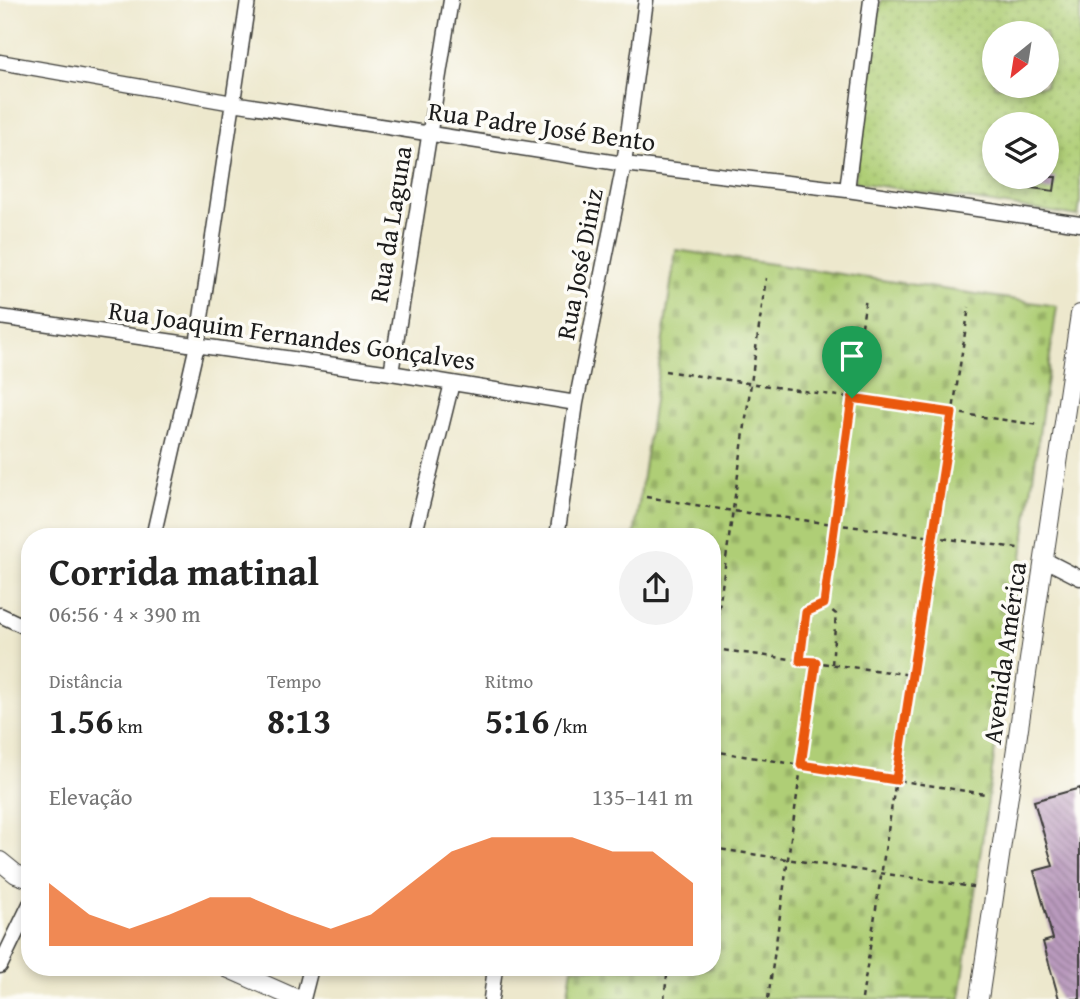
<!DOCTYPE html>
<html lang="pt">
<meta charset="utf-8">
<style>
:root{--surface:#fff;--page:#f2f2f2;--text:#222;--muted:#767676;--accent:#ea580c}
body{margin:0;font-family:"Gentium Book Plus",serif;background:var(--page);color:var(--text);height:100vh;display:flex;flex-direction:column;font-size:26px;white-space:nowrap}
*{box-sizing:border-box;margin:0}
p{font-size:23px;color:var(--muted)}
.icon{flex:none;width:38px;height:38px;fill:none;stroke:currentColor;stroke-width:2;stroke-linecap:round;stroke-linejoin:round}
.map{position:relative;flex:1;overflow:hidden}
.panel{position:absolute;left:21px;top:528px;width:700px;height:448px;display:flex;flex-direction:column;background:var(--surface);border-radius:28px;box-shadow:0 4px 10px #0003}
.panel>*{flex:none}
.needle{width:46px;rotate:210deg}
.buttons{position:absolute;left:982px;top:21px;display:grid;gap:14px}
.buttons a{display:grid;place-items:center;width:77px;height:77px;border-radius:50%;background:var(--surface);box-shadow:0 4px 10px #0003;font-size:35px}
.pin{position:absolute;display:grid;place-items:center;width:60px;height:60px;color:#fff;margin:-72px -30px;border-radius:50% 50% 50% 0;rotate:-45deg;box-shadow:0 0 7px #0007}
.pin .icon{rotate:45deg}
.round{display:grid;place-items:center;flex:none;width:74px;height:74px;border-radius:37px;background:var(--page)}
.headline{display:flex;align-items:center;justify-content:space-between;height:119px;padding:0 28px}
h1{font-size:38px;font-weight:800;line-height:52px}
.figures{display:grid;grid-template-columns:repeat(3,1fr);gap:10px;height:119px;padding:7px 28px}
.figures div{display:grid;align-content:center}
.figures b{font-size:35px;font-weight:800}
.figures small{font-size:19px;font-weight:400}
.figures p{font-size:19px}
.chart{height:196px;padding:14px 28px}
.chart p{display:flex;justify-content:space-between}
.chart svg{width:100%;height:126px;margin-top:7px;fill:var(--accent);opacity:.7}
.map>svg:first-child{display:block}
.cemetery{fill:url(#cemetery-stones);stroke:#667549;stroke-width:2}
.park{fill:url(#park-dots);stroke:#667549;stroke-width:2;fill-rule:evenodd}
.building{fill:url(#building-back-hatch)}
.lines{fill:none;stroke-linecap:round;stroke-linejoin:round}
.minor-casing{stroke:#3b3b37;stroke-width:17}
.tertiary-casing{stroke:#3b3b37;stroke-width:20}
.path{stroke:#3b3b37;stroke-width:2.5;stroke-dasharray:5 5;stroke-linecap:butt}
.minor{stroke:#fff;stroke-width:14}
.tertiary{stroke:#fff;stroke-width:18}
.route-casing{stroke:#fff;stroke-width:14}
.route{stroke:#ea580c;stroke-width:9}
.labels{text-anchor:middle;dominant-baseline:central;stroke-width:7;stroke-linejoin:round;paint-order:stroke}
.street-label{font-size:26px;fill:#1c1c1c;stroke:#fdfcf7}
</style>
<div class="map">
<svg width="1080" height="999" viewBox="0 0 1080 999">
<defs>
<pattern id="cemetery-stones" width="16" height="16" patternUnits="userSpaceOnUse" patternTransform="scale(1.75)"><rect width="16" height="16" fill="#afce76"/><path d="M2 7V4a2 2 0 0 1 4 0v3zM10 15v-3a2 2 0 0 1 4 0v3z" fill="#96b066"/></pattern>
<pattern id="park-dots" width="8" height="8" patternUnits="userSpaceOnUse" patternTransform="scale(1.75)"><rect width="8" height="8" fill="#afce76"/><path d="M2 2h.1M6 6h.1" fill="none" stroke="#96b066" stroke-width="1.8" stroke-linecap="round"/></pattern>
<pattern id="building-back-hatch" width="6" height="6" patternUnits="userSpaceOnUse" patternTransform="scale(1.75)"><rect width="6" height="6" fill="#b99abd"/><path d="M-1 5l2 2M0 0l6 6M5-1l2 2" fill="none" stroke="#967d99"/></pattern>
</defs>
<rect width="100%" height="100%" fill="#fdfcf7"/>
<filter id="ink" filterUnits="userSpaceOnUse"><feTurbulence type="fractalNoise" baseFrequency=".0143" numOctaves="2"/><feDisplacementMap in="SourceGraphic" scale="14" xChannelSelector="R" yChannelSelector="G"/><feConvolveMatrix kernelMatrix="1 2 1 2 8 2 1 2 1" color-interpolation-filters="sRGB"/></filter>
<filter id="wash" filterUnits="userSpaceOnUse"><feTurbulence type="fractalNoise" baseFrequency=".00686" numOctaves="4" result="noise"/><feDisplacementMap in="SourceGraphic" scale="28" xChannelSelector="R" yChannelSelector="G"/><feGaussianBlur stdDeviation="1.57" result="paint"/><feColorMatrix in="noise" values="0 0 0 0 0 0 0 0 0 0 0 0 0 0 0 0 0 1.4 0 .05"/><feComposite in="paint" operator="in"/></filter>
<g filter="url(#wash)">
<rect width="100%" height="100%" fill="#ede8cd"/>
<path class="cemetery" d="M676,250l381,56 -97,693h-393l5,-31h140v-431h-78z"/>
<path class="park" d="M881,0h199v202l-2,14 -224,-34zM994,33h52v53h-52zM994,124h52v53h-52z"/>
<g id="blocks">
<path class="building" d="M1008,177h48l-2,14 -46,-6z
M1080,788v211h-21l-16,-57 10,-3 -19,-68 19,-5 -19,-65z"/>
</g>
</g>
<g filter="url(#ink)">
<use href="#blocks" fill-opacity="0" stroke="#3b3b37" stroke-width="2"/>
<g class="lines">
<defs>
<path id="minor" d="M0,62l233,41 391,61 223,26 233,34
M847,190l24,-190
M0,317l391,56 185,30
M391,373l60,-373
M153,537l44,-192 51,-345
M414,537l38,-154
M557,537l19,-134 48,-239 22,-164
M1045,560l35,18
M0,615l30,14
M0,966l30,-62
M303,999l8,-31
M491,999l4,-31"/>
<path id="tertiary" d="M0,861l16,13 14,5
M227,968l70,31
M979,999l101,-685"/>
</defs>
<use href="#minor" class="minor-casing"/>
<use href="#tertiary" class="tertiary-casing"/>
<path class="path" d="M665,371l374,54
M646,497l87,14 285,37
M824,604l42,-307
M714,649l198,26
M712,657l54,-379
M800,661l6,-49 18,-8 12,10 -4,51
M712,751l273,43
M712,848l261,39
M664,999l4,-31
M768,999l48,-337
M862,999l107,-692"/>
<use href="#minor" class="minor"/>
<use href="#tertiary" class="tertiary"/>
</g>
</g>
<g class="lines" filter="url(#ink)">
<defs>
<path id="route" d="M852,398l100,15 -56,367 -95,-15 15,-103 -16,-1 6,-49 18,-8z"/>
</defs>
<use href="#route" class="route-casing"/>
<use href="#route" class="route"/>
</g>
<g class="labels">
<g class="street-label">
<text transform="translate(542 126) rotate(8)">Rua Padre José Bento</text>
<text transform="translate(390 224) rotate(-81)">Rua da Laguna</text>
<text transform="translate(579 264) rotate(-79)">Rua José Diniz</text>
<text transform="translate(292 335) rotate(8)">Rua Joaquim Fernandes Gonçalves</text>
<text transform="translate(1004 653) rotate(-82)">Avenida América</text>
</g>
</g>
</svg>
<div class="buttons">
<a><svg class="needle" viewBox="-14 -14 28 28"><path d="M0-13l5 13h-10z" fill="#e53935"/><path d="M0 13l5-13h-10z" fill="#767676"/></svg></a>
<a><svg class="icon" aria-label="layers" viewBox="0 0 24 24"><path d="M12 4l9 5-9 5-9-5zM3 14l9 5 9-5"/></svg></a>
</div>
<div class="pin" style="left:852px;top:398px;background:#1e9e55"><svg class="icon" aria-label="arrive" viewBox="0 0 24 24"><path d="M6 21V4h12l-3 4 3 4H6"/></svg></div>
<section class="panel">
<div class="headline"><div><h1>Corrida matinal</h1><p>06:56 · 4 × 390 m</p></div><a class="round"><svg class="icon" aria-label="share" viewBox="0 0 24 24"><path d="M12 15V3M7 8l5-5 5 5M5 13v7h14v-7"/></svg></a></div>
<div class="figures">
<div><p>Distância</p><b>1.56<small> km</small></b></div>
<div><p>Tempo</p><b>8:13</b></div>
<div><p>Ritmo</p><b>5:16<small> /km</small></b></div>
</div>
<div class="chart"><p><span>Elevação</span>135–141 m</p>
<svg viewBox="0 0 160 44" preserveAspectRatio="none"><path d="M0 44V22L10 33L20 38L30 33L40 27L50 27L60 33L70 38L80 33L90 22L100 11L110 6L120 6L130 6L140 11L150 11L160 22V44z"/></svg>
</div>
</section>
</div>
